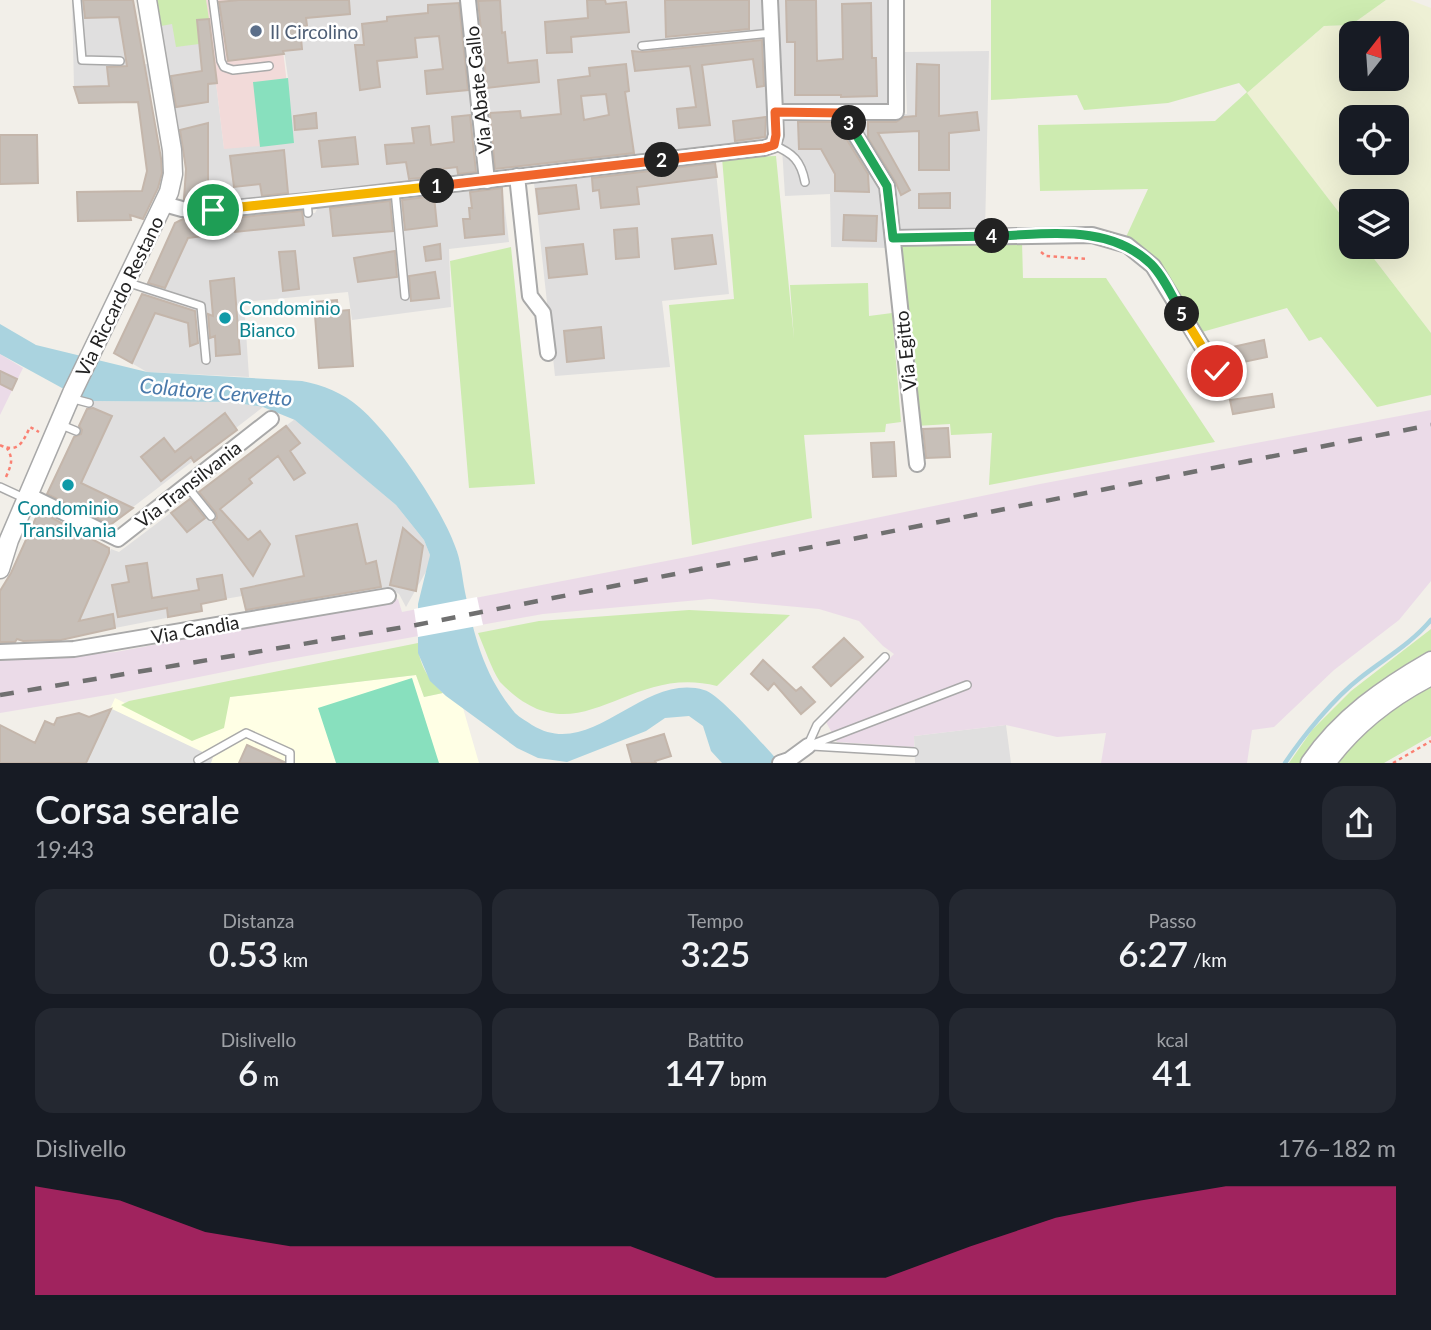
<!DOCTYPE html>
<html lang="it">
<meta charset="utf-8">
<style>
:root{--surface:#171b24;--page:#242831;--text:#f1f3f6;--muted:#9ea1a6;--accent:#db2777}
body{margin:0;font-family:Lato,sans-serif;background:var(--page);color:var(--text);height:100vh;display:flex;flex-direction:column;font-size:26px;white-space:nowrap}
*{box-sizing:border-box;margin:0}
p{font-size:23px;color:var(--muted)}
.icon{flex:none;width:38px;height:38px;fill:none;stroke:currentColor;stroke-width:2;stroke-linecap:round;stroke-linejoin:round}
.map{position:relative;height:763px;overflow:hidden}
.sheet{display:flex;flex-direction:column;background:var(--surface);flex:1}
.sheet>*{flex:none}
.needle{width:46px;rotate:17deg}
.fabs{position:absolute;left:1339px;top:21px;display:grid;gap:14px}
.fabs a{display:grid;place-items:center;width:70px;height:70px;border-radius:14px;background:var(--surface);box-shadow:0 7px 28px #0002;font-size:35px}
.pin{position:absolute;display:grid;place-items:center;width:60px;height:60px;color:#fff;margin:-30px;border:4px solid #fff;border-radius:50%;box-shadow:0 2px 7px #0007}
.km{position:absolute;width:35px;height:35px;margin:-18px;border-radius:50%;background:#222;color:#fff;font-size:19px;line-height:35px;text-align:center}
.round{display:grid;place-items:center;flex:none;width:74px;height:74px;border-radius:21px;background:var(--page)}
.overview{display:flex;align-items:center;justify-content:space-between;height:119px;padding:0 35px}
h1{font-size:38px;font-weight:600;line-height:52px}
.figures{display:grid;grid-template-columns:repeat(3,1fr);gap:10px;height:119px;padding:7px 35px}
.figures div{display:grid;align-content:center;border-radius:18px;background:var(--page);text-align:center}
.figures b{font-size:35px;font-weight:600}
.figures small{font-size:19px;font-weight:400}
.figures p{font-size:19px}
.chart{height:196px;padding:14px 35px}
.chart p{display:flex;justify-content:space-between}
.chart svg{width:100%;height:126px;margin-top:7px;fill:var(--accent);opacity:.7}
.map>svg:first-child{display:block}
.residential{fill:#e0dfdf}
.commercial{fill:#f2dad9}
.industrial{fill:#ebdbe8}
.education{fill:#ffffe5}
.farmland{fill:#eef0d5;fill-rule:evenodd}
.grass{fill:#cdebb0}
.pitch{fill:#88e0be}
.parking{fill:#e2e2e2}
.water{fill:#aad3df}
.pier{fill:#fff}
.lines{fill:none;stroke-linecap:round;stroke-linejoin:round}
.stream{stroke:#aad3df;stroke-width:4.5}
.building{fill:#c7bfb8;stroke:#c4b6ab;stroke-width:2;fill-rule:evenodd}
.service-casing{stroke:#a9a9a9;stroke-width:10}
.minor-casing{stroke:#a9a9a9;stroke-width:18}
.tertiary-casing{stroke:#a9a9a9;stroke-width:21}
.path{stroke:#fa8072;stroke-width:2.5;stroke-dasharray:3.5 3.5;stroke-linecap:butt}
.service{stroke:#fff;stroke-width:7}
.minor{stroke:#fff;stroke-width:14}
.tertiary{stroke:#fff;stroke-width:18}
.rail{stroke:#707070;stroke-width:4.5;stroke-dasharray:14 14;stroke-linecap:butt}
.split-1-casing{stroke:#fff;stroke-width:14}
.split-2-casing{stroke:#fff;stroke-width:14}
.split-3-casing{stroke:#fff;stroke-width:14}
.split-4-casing{stroke:#fff;stroke-width:14}
.split-5-casing{stroke:#fff;stroke-width:14}
.split-6-casing{stroke:#fff;stroke-width:14}
.split-1{stroke:#f5b400;stroke-width:9}
.split-2{stroke:#f0652b;stroke-width:9}
.split-3{stroke:#f0652b;stroke-width:9}
.split-4{stroke:#22a559;stroke-width:9}
.split-5{stroke:#22a559;stroke-width:9}
.split-6{stroke:#f5b400;stroke-width:9}
.service-dot{fill:#5c6f8a;stroke:#fff;stroke-width:2.5}
.culture-dot{fill:#0f9aa8;stroke:#fff;stroke-width:2.5}
.labels{text-anchor:middle;dominant-baseline:central;stroke-width:5;stroke-linejoin:round;paint-order:stroke}
.service-label{font-size:19px;fill:#4e5e75;stroke:#fff;text-anchor:start}
.street-label{font-size:19px;fill:#222;stroke:#fff}
.culture-label{font-size:19px;fill:#0d838f;stroke:#fff;text-anchor:start}
.water-label{font-size:21px;font-style:italic;fill:#4a7aab;stroke:#fff}
</style>
<div class="map">
<svg width="1431" height="763" viewBox="0 0 1431 763">
<rect width="100%" height="100%" fill="#f2efe9"/>
<path class="residential" d="M72,0l61,2 12,62h4l2,25 -42,3 -35,-5z
M157,0h49l18,148 64,-70 -11,-78h187l19,176 -254,28 -46,-3 3,-32z
M476,0h290l6,140 -280,33z
M775,0h112l5,108h-112z
M989,51l-4,181 -87,2 -46,-118 55,-2 -2,-62z
M841,115l43,72 7,61 -60,-1 -1,-53 -45,2 -5,-80z
M715,163l14,131 -67,7 8,66 -115,9 -21,-193z
M502,186l7,56 -60,7 2,58 -99,13 -4,-28 -104,10 5,75 -102,-5 -33,-19 61,-130 7,-4 120,-10 1,5 12,-1 3,-6 72,-7 1,4 10,-1 5,-6z
M90,401l140,1 33,5 -152,117 -64,-31z
M295,419l101,86 28,35 6,15 -2,13 -22,39 -7,-13 -7,-4 -10,-2 -135,28 -5,-20 -40,7v8l-87,17 -2,-14 -31,6 -2,-1 31,-70 8,3z
M1006,725l5,38h-96l-1,-27z"/>
<path class="commercial" d="M206,0h71l17,143 -70,6z"/>
<path class="industrial" d="M0,354l23,14 -23,47z
M1431,410v171l-32,39 -65,50 -60,57 -22,3 -5,33h-146l5,-30 -49,4 -51,-12 -92,11v11l-77,-5 -11,-20 68,-68 -11,-8 -24,-25 -40,-12 -109,-10 -167,15 -270,48 -154,31 -119,20v-56l73,-1 43,-4 282,-53 4,13 290,-56 348,-72z"/>
<path class="education" d="M416,675l8,22 19,-4 20,15 16,55h-393l29,-65 10,5 -3,2 107,-8z"/>
<path class="farmland" d="M1386,0h24l21,8v325l-66,-86h31v-46h-45v27l-104,-135 77,-67 27,-1zM1351,33h45v46h-45zM1351,117h45v46h-45z"/>
<path class="grass" d="M157,0h49l3,19 -12,2 2,23 -23,3 -4,-23 -11,2z
M991,0h395l-35,25 -27,1 -77,67 104,135v19h14l66,86v62l-54,12 -56,-70 -12,4 -22,-33 -85,24 -43,-70 -33,-25 22,-48 -108,2 -2,-66 177,-4 32,-29 -8,-9 -71,20 -84,7 -7,-15 -86,5z
M776,156l18,183 -4,-54 78,-2 1,33 23,-3 9,109 -15,2 -1,8 -81,3 8,83 -120,27 -23,-240 65,-6 -12,-141z
M1022,241l1,37h83l109,164 -226,43 3,-52 -41,2 -1,-11 -34,2 -17,-182z
M511,247l24,237 -66,4 -19,-227z
M689,610l101,5 -73,71c-92,-24 -139,77 -217,-4 -9,-14 -15,-33 -22,-49l61,-12z
M1431,629v23c-54,27 -97,61 -131,111h-11l23,-33 39,-39z
M418,643c0,21 11,37 25,50l-19,4 -8,-22 -186,22 -6,31 -32,13 -71,-36 8,-4z
M1431,684v52l-47,27h-48l16,-19 40,-37z"/>
<path class="pitch" d="M288,78l6,65 -34,4 -7,-65z
M412,678l27,85h-103l-18,-55z"/>
<path class="parking" d="M112,709l101,48 -2,6h-125z"/>
<path class="water" d="M0,324l36,21 111,27 155,9c21,4 41,12 57,26 32,27 82,100 96,139 6,14 7,31 10,46 10,47 19,83 50,121 5,5 12,8 17,12 60,37 110,-53 172,-35 16,4 62,58 76,73h-58l-11,-12 -8,-25 -14,-10 -24,2 -19,13 -79,31 -29,-4 -21,-10 -71,-52 -16,-15 -12,-28v-49l12,-49 -6,-15 -28,-35 -101,-85 -32,-13 -32,-5 -141,-1 -28,-13 -62,-34z"/>
<path class="pier" d="M477,597l6,28 -65,12 -4,-28z"/>
<g class="lines">
<path class="stream" d="M1285,763c18,-27 49,-65 75,-85 24,-19 51,-34 71,-58"/>
</g>
<path class="building" d="M83,0h50l28,158 1,15 -4,15 -15,31 -13,-4 1,5 -53,1 -1,-29 65,-1 5,-20 -9,-69 -59,1 -5,-16 35,-1 -2,-19 20,-1 -8,-49 -34,1z
M239,0h110l1,14 -44,4 1,8 -7,1 2,22 -19,2 1,3 -56,7 -9,-59z
M500,0l2,33 3,-1 3,31 29,-3 2,22 -52,6 -9,-87z
M587,0h18l1,4 20,-2 3,30 -58,5 1,15 -25,1 -2,-31 43,-4z
M665,0h84v29l-83,8z
M786,0h30l1,61 26,-2 -1,-55 29,-1 1,55h4l1,38 -36,1v-2h-46v-53h-8z
M459,3l9,87 -41,4 -2,-23 18,-2 -4,-33 -24,2 2,19 -40,4 3,26 -20,3 -5,-45h9l-2,-21 25,-3v-4l41,-4v-8z
M209,19l8,64 -9,1v18l-32,5 -5,-31 31,-5 -5,-51z
M762,40l2,46 -7,1 -4,-28 -51,6 8,60 -31,3 -2,-19 19,-2 -6,-41 -55,5 -3,-20 11,1z
M626,64l3,27 -4,1 9,61 -139,16 -5,-56 30,-2 1,7 40,-4 -3,-34 32,-4 -1,-8zM606,94l3,21 -25,5 -3,-24z
M917,64l22,1v51l38,-4 2,18 -30,3v37h-30v-39l-41,2 32,57 -9,5 -6,-14 -27,-43v-16h28l8,-5 12,-1z
M316,113l1,15 -22,2 -1,-14z
M470,115l6,57 -18,2 -1,-7 -25,3 1,6 -2,1 -22,2 -3,-17 -19,2 -2,-19 29,-2 -2,-15 17,-2 2,19 23,-3 -2,-25z
M766,117l-1,20 -30,4 -2,-20z
M798,122h38l32,52 1,18 -34,-1v-17l-14,-25h-22z
M208,123v64l21,-1v13h-45l2,-30 -6,-39z
M0,135h37l1,48 -38,1z
M355,137l3,27 -36,3 -3,-26z
M284,150l4,43 -26,3 -2,-12 -26,3 -4,-31z
M715,163l2,14 -80,10 2,17 -38,4 -2,-18 -6,1 -1,-13z
M576,185l3,24 -40,5 -3,-25z
M502,188l2,46 -39,4 -2,-19h7l-1,-11h3l-2,-16z
M950,193v15h-31v-14z
M434,196l3,30 -32,4 -3,-30z
M390,201l3,30 -60,5 -3,-28z
M302,211l2,14 -69,7 -2,-14z
M844,215l33,1 -1,25 -33,-1z
M183,219h19l2,17 -16,2 -23,50 -17,-5 27,-60z
M637,228l2,29 -23,2 -2,-29z
M712,235l4,29 -41,5 -3,-30z
M440,244l1,15 -15,2 -2,-14z
M583,244l4,30 -38,4 -3,-30z
M295,251l4,38 -16,2 -4,-39z
M395,251l2,26 -39,5 -4,-24z
M435,272l4,26 -28,3 -2,-25z
M234,278l6,76 -24,2 -1,-20 -5,2 -2,-24 5,2 -3,-35z
M142,294l53,17 3,32 -8,3 -2,-23 -33,-10 -23,50 -18,-10z
M337,300l1,11 11,-1 4,56 -34,2 -5,-66z
M601,327l3,31 -37,4 -3,-31z
M1264,340l3,17 -42,9 -4,-6 -2,-10z
M0,371l17,8 -5,11 -12,-6z
M1272,394l2,13 -41,7 -3,-14z
M93,408l19,8 -31,67 52,25 -23,17 -63,-31 27,-57 7,-3 1,-4 -3,-4 8,-17z
M225,413l12,17 -43,32 -3,-5 -30,24 -20,-24 23,-19 11,14z
M286,426l14,17 -10,8 15,22 -11,7 -16,-24 -29,23 3,4 -32,26 28,31 12,-9 10,13 -17,32 -40,-54 4,-4 -1,-5 -17,-21z
M948,428l2,29 -24,1 -3,-29z
M894,442l2,34 -23,1 -2,-34z
M190,499l15,19 -18,14 -16,-19z
M39,511l70,37v5l-30,68 34,-7 2,14 -54,12 -38,1 -6,-2 -2,3h-15v-51l11,-18z
M357,524l9,40 10,-3 5,26 -135,23 -5,-21 63,-13 -8,-40z
M403,528l20,18 -7,45 -26,-6z
M147,563l5,35 47,-8 -2,-11 25,-4 4,24 -25,5 1,7 -34,6 -1,-9 -49,9 -6,-32 17,-3 -3,-16z
M844,638l19,19 -32,29 -18,-19z
M763,660l33,31 5,-4 14,15 -14,12 -27,-31 -6,7 -17,-16z
M111,709l-25,54h-86v-38l35,18 10,-22 9,4 3,-7 22,-5 10,4z
M664,734l7,22 -16,5 1,2h-24l-5,-18z
M247,745l37,17v1h-45z"/>
<g class="lines">
<defs>
<path id="service" d="M77,0l5,60 38,1
M213,0l8,61 3,6 9,3 36,-4
M642,46l129,-13
M773,145c20,8 28,16 32,37
M395,191l10,105
M307,201l1,12
M126,282l75,24 5,54
M70,398l19,5
M59,424l17,7
M186,485l25,31
M0,487l26,12
M808,745l9,-20 68,-68
M808,746l159,-61
M812,746l102,6
M198,760l48,-27 44,20v10"/>
<path id="minor" d="M468,0l19,181
M775,112h121v-112
M842,113l45,73 30,278
M517,176l13,120 13,17 5,40
M164,204l18,5 31,1 94,-9 457,-53 9,-3 3,-10 -1,-23 -5,-112
M893,238l199,-3 35,10 26,21 64,105
M28,495l90,44 153,-120
M0,652l74,-3 314,-53
M780,763l9,-3 19,-14"/>
<path id="tertiary" d="M0,569l9,-29 63,-147 97,-201 4,-18 -1,-24 -25,-150
M1310,763c31,-45 74,-75 121,-102
M1326,763c27,-37 64,-66 105,-87"/>
</defs>
<use href="#service" class="service-casing"/>
<use href="#minor" class="minor-casing"/>
<use href="#tertiary" class="tertiary-casing"/>
<path class="path" d="M1041,252l5,4 42,3
M0,445c18,9 23,-3 30,-18l9,5
M6,477c5,-12 8,-17 1,-29
M1393,763l38,-22"/>
<use href="#service" class="service"/>
<use href="#minor" class="minor"/>
<use href="#tertiary" class="tertiary"/>
<path class="rail" d="M0,695l416,-70 1015,-200"/>
</g>
<g class="lines">
<defs>
<path id="split-1" d="M213,210l224,-24"/>
<path id="split-2" d="M437,186l225,-26"/>
<path id="split-3" d="M662,160l102,-12 10,-3 2,-10 -1,-23 67,1 7,10"/>
<path id="split-4" d="M849,123l38,63 6,52 99,-2"/>
<path id="split-5" d="M992,236c55,-1 116,-13 159,28 13,13 22,34 31,50"/>
<path id="split-6" d="M1182,314l35,57"/>
</defs>
<use href="#split-1" class="split-1-casing"/>
<use href="#split-2" class="split-2-casing"/>
<use href="#split-3" class="split-3-casing"/>
<use href="#split-4" class="split-4-casing"/>
<use href="#split-5" class="split-5-casing"/>
<use href="#split-6" class="split-6-casing"/>
<use href="#split-1" class="split-1"/>
<use href="#split-2" class="split-2"/>
<use href="#split-3" class="split-3"/>
<use href="#split-4" class="split-4"/>
<use href="#split-5" class="split-5"/>
<use href="#split-6" class="split-6"/>
</g>
<circle class="service-dot" cx="256" cy="31" r="7"/>
<g class="culture-dot">
<circle cx="225" cy="318" r="7"/>
<circle cx="68" cy="485" r="7"/>
</g>
<g class="labels">
<g class="service-label">
<text x="270" y="31">Il Circolino</text>
</g>
<g class="street-label">
<text transform="translate(478 90) rotate(-96)">Via Abate Gallo</text>
<text transform="translate(119 296) rotate(-64)">Via Riccardo Restano</text>
<text transform="translate(905 351) rotate(-96)">Via Egitto</text>
<text transform="translate(188 484) rotate(-38)">Via Transilvania</text>
<text transform="translate(195 629) rotate(-10)">Via Candia</text>
</g>
<g class="culture-label">
<text x="239" y="307">Condominio<tspan x="239" dy="22">Bianco</tspan></text>
<text x="68" y="507" text-anchor="middle">Condominio<tspan x="68" dy="22">Transilvania</tspan></text>
</g>
<g class="water-label">
<text transform="translate(216 391) rotate(5)">Colatore Cervetto</text>
</g>
</g>
</svg>
<div class="fabs">
<a><svg class="needle" viewBox="-14 -14 28 28"><path d="M0-13l5 13h-10z" fill="#e53935"/><path d="M0 13l5-13h-10z" fill="#9ea1a6"/></svg></a>
<a><svg class="icon" aria-label="locate" viewBox="0 0 24 24"><circle cx="12" cy="12" r="6"/><path d="M12 2v4M12 18v4M2 12h4M18 12h4"/></svg></a>
<a><svg class="icon" aria-label="layers" viewBox="0 0 24 24"><path d="M12 4l9 5-9 5-9-5zM3 14l9 5 9-5"/></svg></a>
</div>
<div class="pin" style="left:213px;top:210px;background:#1e9e55"><svg class="icon" aria-label="arrive" viewBox="0 0 24 24"><path d="M6 21V4h12l-3 4 3 4H6"/></svg></div>
<div class="pin" style="left:1217px;top:371px;background:#d93025"><svg class="icon" aria-label="check" viewBox="0 0 24 24"><path d="M5 12l5 5 9-10"/></svg></div>
<b class="km" style="left:437px;top:186px">1</b>
<b class="km" style="left:662px;top:160px">2</b>
<b class="km" style="left:849px;top:123px">3</b>
<b class="km" style="left:992px;top:236px">4</b>
<b class="km" style="left:1182px;top:314px">5</b>
</div>
<section class="sheet">
<div class="overview"><div><h1>Corsa serale</h1><p>19:43</p></div><a class="round"><svg class="icon" aria-label="share" viewBox="0 0 24 24"><path d="M12 15V3M7 8l5-5 5 5M5 13v7h14v-7"/></svg></a></div>
<div class="figures">
<div><p>Distanza</p><b>0.53<small> km</small></b></div>
<div><p>Tempo</p><b>3:25</b></div>
<div><p>Passo</p><b>6:27<small> /km</small></b></div>
</div>
<div class="figures">
<div><p>Dislivello</p><b>6<small> m</small></b></div>
<div><p>Battito</p><b>147<small> bpm</small></b></div>
<div><p>kcal</p><b>41</b></div>
</div>
<div class="chart"><p><span>Dislivello</span>176–182 m</p>
<svg viewBox="0 0 160 44" preserveAspectRatio="none"><path d="M0 44V6L10 11L20 22L30 27L40 27L50 27L60 27L70 27L80 38L90 38L100 38L110 27L120 17L130 11L140 6L150 6L160 6V44z"/></svg>
</div>
</section>
